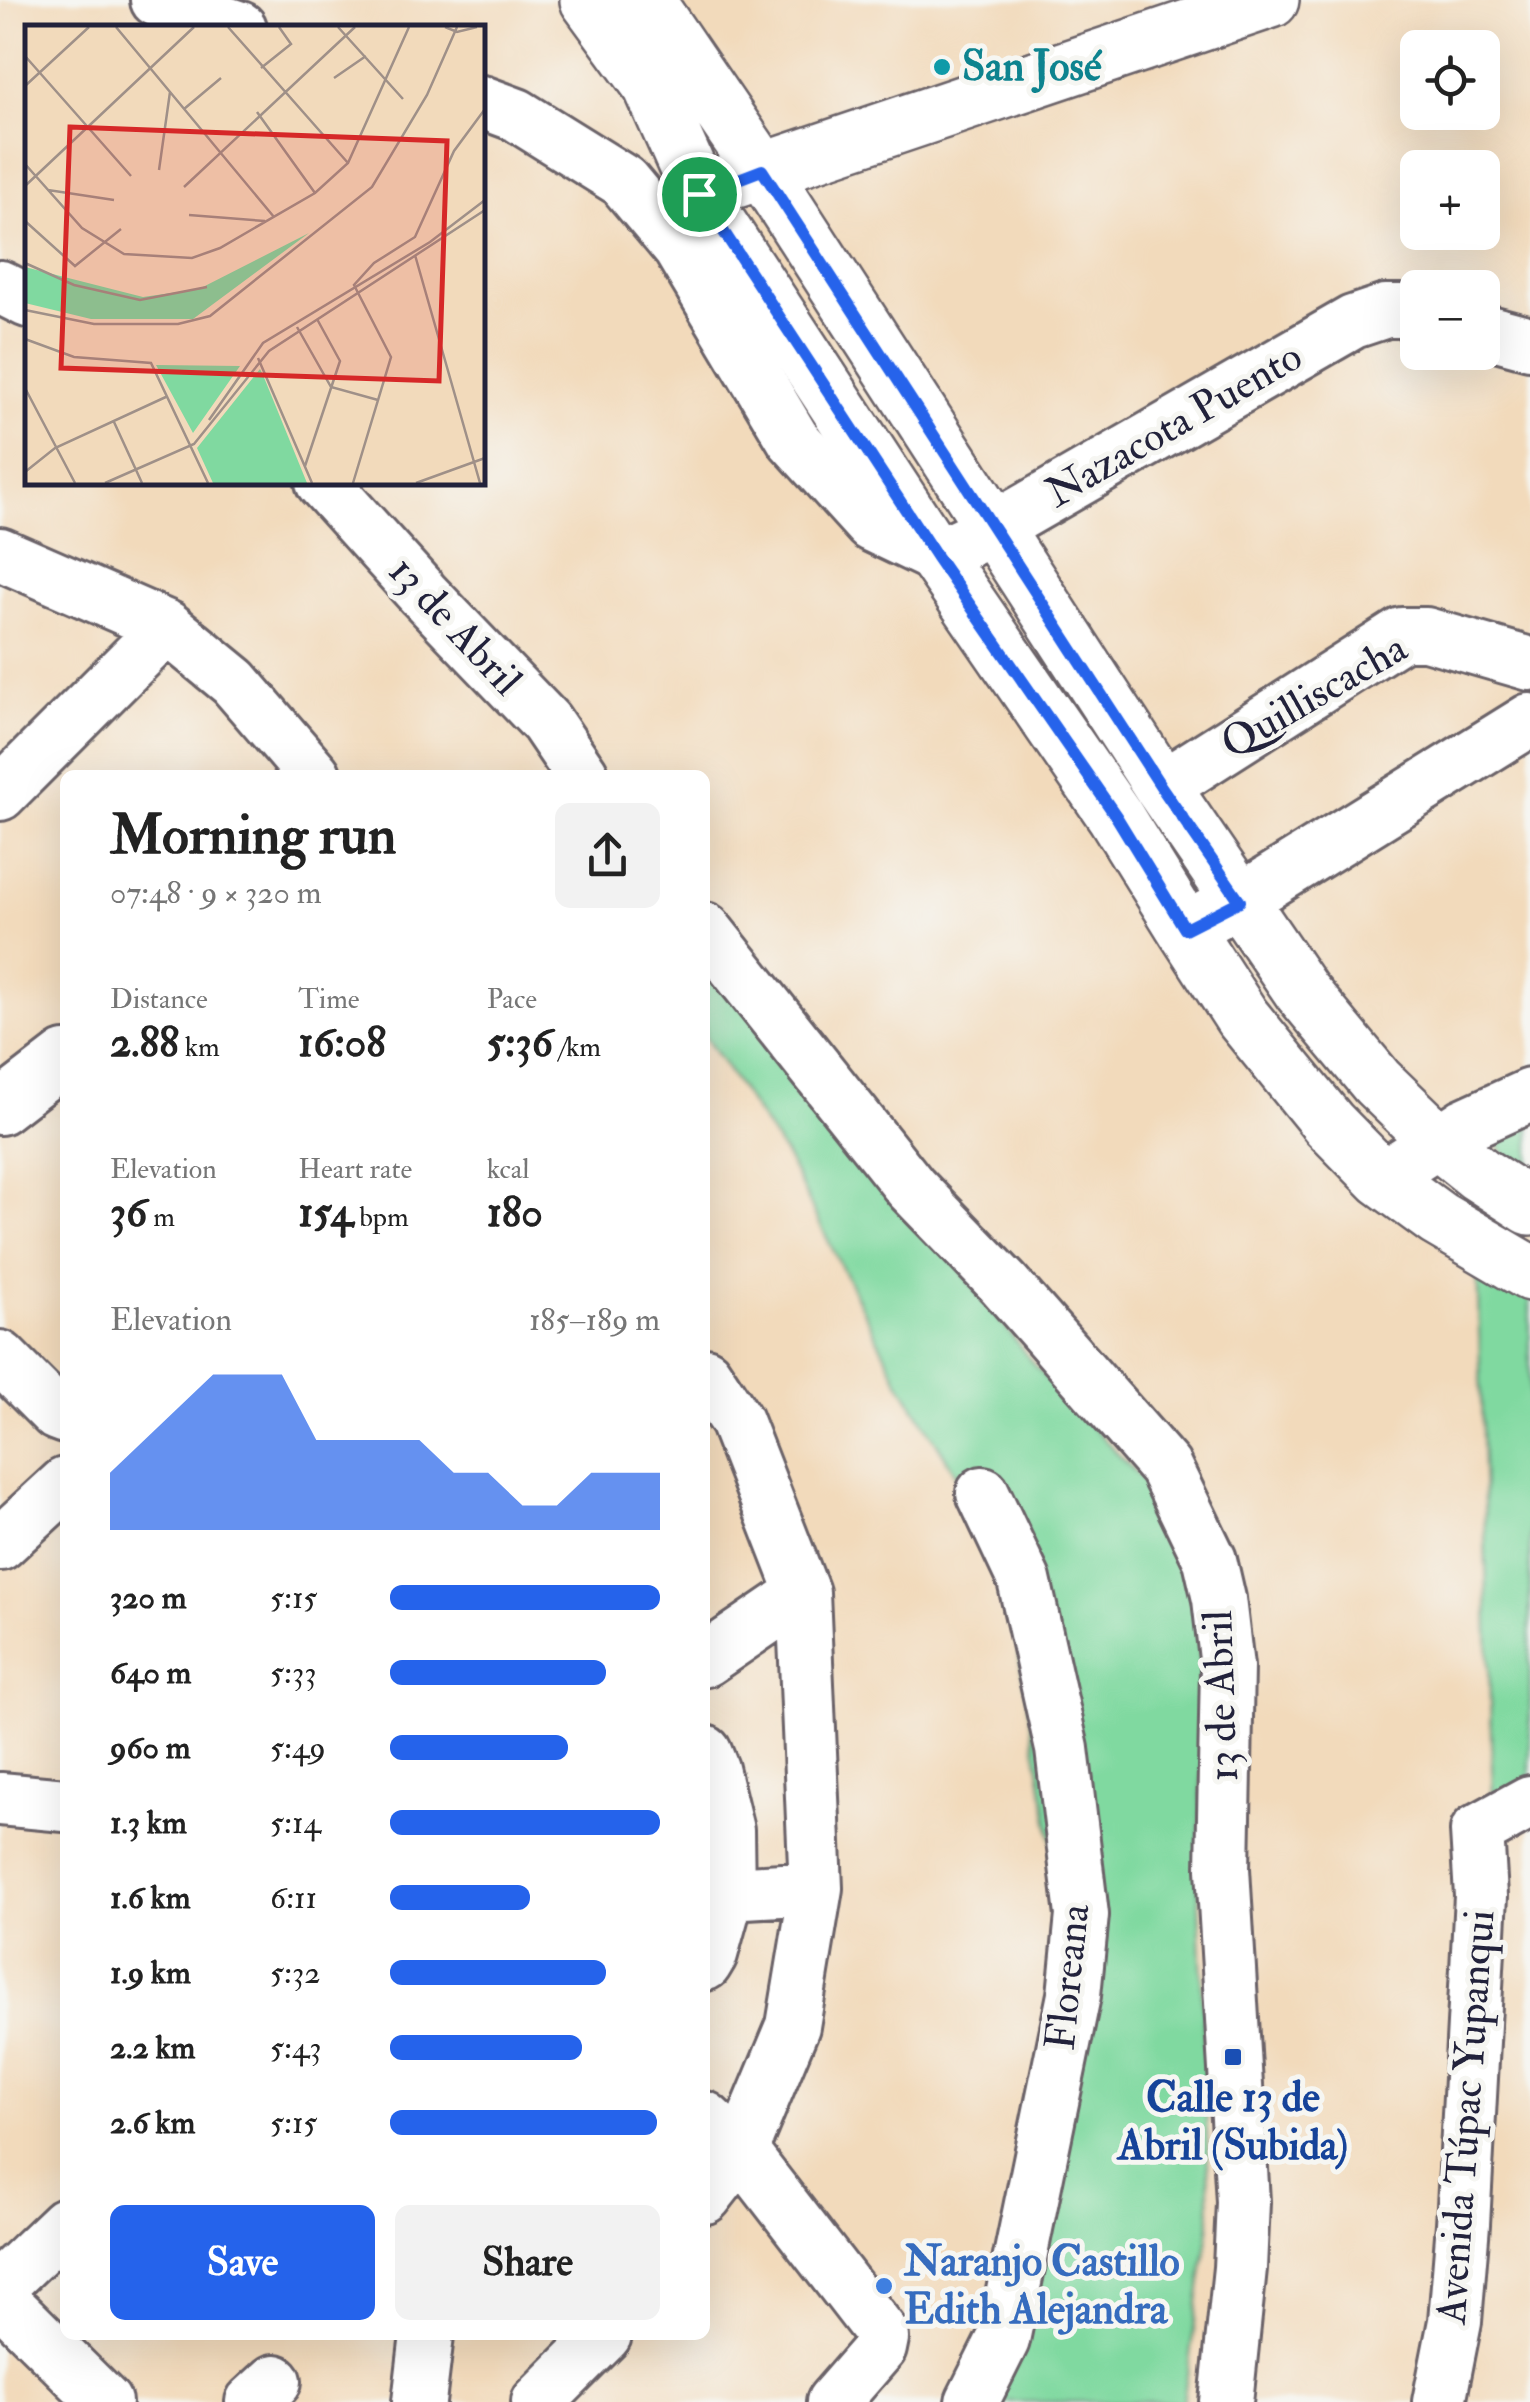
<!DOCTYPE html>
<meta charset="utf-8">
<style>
:root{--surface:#fff;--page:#f2f2f2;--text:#222;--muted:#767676;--accent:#2563eb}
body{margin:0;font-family:"IM FELL Double Pica",serif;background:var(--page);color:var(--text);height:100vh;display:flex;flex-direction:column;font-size:38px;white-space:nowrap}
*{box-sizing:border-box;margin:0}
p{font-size:32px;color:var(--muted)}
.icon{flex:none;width:55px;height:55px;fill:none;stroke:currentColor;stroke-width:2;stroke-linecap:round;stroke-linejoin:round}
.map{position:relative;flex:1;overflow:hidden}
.sheet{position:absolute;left:60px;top:770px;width:650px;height:1570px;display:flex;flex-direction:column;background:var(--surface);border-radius:15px;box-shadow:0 10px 40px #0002}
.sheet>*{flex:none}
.controls{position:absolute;left:1400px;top:30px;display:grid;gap:20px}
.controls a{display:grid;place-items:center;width:100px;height:100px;border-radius:15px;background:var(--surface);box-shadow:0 10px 40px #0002;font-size:50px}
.pin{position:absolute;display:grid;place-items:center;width:85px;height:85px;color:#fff;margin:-42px;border:5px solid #fff;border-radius:50%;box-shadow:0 2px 10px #0007}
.round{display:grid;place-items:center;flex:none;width:105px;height:105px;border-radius:15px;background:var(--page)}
.overview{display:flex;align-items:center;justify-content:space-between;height:170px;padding:0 50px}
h1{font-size:55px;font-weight:700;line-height:75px}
.figures{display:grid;grid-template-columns:repeat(3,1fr);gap:15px;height:170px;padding:10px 50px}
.figures div{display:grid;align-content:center}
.figures b{font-size:42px;font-weight:700}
.figures small{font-size:28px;font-weight:400}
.figures p{font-size:28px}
.chart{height:280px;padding:20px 50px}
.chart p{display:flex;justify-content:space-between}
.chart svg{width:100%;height:180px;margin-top:10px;fill:var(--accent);opacity:.7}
.action{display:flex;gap:20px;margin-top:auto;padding:20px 50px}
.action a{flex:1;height:115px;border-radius:15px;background:var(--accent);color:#fff;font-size:40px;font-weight:700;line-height:115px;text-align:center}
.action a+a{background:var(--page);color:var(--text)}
ul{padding:0 50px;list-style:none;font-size:32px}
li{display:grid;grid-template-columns:160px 120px 1fr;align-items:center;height:75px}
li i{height:25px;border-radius:12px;background:var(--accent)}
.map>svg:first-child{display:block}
.green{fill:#80d9a0;stroke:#517e6e;stroke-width:2.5}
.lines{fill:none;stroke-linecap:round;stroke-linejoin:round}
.minor-casing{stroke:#6b6268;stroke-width:58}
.major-casing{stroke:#6b6268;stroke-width:60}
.minor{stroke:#fff;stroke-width:52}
.major{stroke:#fff;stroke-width:55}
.route-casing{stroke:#fff;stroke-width:20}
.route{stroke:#2563eb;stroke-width:12}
.culture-dot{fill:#0f9aa8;stroke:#f6f6f2;stroke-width:4}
.transit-dot{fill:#1a4fb4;stroke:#f6f6f2;stroke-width:4}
.shop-dot{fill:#3f7fe0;stroke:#f6f6f2;stroke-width:4}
.labels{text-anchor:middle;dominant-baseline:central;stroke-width:10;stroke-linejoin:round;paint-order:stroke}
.culture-label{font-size:42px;font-weight:bold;fill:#0d838f;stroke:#f6f6f2;text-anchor:start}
.street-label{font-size:42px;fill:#22223b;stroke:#f6f6f2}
.transit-label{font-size:42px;font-weight:bold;fill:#164399;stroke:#f6f6f2}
.shop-label{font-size:42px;font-weight:bold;fill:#366cbe;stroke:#f6f6f2;text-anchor:start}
.inset-road{fill:none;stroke:#9f9088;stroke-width:2.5}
.view{fill:#d62828;fill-opacity:0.15;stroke:#d62828;stroke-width:5}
.inset-edge{fill:none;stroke:#22223b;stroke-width:5}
</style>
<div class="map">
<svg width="1530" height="2402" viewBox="0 0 1530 2402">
<rect width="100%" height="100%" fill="#f6f6f2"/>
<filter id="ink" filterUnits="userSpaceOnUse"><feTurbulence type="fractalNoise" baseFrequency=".01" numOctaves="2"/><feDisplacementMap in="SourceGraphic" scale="20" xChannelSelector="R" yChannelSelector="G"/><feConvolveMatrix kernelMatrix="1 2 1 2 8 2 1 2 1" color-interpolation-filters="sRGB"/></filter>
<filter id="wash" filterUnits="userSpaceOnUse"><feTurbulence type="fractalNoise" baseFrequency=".0048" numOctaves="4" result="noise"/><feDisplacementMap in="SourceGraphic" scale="40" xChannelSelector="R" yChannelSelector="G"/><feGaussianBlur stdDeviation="2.25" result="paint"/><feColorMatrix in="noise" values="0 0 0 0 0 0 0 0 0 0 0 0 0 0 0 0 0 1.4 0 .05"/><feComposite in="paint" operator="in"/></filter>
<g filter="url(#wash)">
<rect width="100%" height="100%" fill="#f2dabb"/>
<path class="green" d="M705,936l330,430 118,125 39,85 13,129 -7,169 12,348 -27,180h-184l63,-502 -62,-354 -102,-166 -112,-224 -81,-119z
M1530,1119v57l-20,-12 -15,-25z
M1477,1263l53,33v482l-37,22z"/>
</g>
<g filter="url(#ink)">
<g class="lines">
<defs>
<path id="minor" d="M157,0l83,28
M482,102l35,13 106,66 56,67 114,191 78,86 65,31 57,-27 360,-207 33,-11h32
M0,287l28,14
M1482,330l48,13
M322,482l101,112 123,128 36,53
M0,554l167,73 67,55 80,93
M1162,787l240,-153h24l104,30
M0,794l167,-167
M705,929l206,259 93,96 161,183 45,93 9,39 8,68 -4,202 20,333 -3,66 -14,134
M1185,929l54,-28 291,-181
M0,1108l65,-50
M1382,1178l82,-53 66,-30
M0,1357l57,57 8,3
M705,1374l31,47 67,172 13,295 -23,138 -52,125 -36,46
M0,1544l65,-60
M705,1660l98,-67
M705,1752l7,17 15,61 1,63 -17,61 -6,10
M0,1799l65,6
M728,1893l88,-5
M705,2118l36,33 139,180 2,7 -2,10 -47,54
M0,2286l65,-62
M0,2298l105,104
M252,2402l23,-21
M419,2402l8,-67
M538,2402l67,-67
M972,2402l31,-62 71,-345 8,-80 -20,-166 -38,-169 -41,-87
M1439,2402l16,-81 8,-97 18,-328 -4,-65 53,-29"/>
<path id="major" d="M588,0l63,86 48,108 237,362 179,260 70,113 57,88 87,107 53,54 56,41 92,54
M646,0l116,170 400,617 140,205 75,90 61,59 41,33 51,33
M730,182l541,-182"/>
</defs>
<use href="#minor" class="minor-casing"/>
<use href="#major" class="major-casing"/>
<use href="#minor" class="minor"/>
<use href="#major" class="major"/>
</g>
</g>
<g class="lines" filter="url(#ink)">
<defs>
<path id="route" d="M762,170l400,618 78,113 -55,28 -69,-113 -180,-260 -237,-362z"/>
</defs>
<use href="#route" class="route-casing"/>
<use href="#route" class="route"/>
</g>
<circle class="culture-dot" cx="942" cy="67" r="10"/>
<rect class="transit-dot" x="1223" y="2047" width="20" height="20" rx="5"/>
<circle class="shop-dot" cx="884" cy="2286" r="10"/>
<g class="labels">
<g class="culture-label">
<text x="962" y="67">San José</text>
</g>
<g class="street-label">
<text transform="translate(1174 425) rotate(-30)">Nazacota Puento</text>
<text transform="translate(455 626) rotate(47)">13 de Abril</text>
<text transform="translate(1314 696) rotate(-30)">Quilliscacha</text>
<text transform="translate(1221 1696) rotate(-92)">13 de Abril</text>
<text transform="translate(1068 1977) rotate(-84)">Floreana</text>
<text transform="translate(1466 2117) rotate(-86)">Avenida Túpac Yupanqui</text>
</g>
<g class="transit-label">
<text x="1233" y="2098">Calle 13 de<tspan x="1233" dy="48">Abril (Subida)</tspan></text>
</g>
<g class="shop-label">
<text x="904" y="2262">Naranjo Castillo<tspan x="904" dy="48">Edith Alejandra</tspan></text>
</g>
</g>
<g transform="translate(25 25)">
<rect width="460" height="460" fill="#f2dabb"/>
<path d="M284,208l-116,86h-102l-66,-16v-36l118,30 56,-8zM131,340l84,1 -47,67zM235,344l3,6 44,108h-94l-16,-35z" fill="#80d9a0"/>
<path class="inset-road" d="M91,2l158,190M203,2l120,136M313,2l65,72M420,2l12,5 20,-5M0,31l106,120M236,43l30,-24 -12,-17M309,53l32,-22M0,61l64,-59M159,84l37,-31M232,87l58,81M0,139l57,64 42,26 68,4 28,-10 95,-55 33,-30 61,-136M134,145l11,-78M0,161l169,-159M159,162l171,-160M23,165l66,10M164,190l76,6M0,196l50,45 46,-37M390,230l65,228M0,238l49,22 66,15 67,-13M0,285l69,14h84l32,-8 162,-129 55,-92 30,-68M272,302l34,60 47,13M0,314l49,18 77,6 57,120M233,333l54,125M0,363l50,95M184,395l54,-77 167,-101 55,-42M89,397l28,61M280,441l35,-105 -23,-42M0,447l30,-24 113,-52M80,458l89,-39 75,-93 216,-141M328,458l38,-126 -37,-72 20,-22 41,-26 39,-86 31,-42M391,458l69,-25"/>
<path class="view" d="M45,102l377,14 -8,240 -378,-13z"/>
<rect width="460" height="460" class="inset-edge"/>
</g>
</svg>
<div class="controls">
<a><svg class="icon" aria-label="locate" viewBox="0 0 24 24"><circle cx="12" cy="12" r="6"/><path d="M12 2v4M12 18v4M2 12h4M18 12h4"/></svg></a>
<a>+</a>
<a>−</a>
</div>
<div class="pin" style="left:699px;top:194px;background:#1e9e55"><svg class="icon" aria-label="arrive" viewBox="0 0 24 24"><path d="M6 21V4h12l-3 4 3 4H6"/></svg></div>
<section class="sheet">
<div class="overview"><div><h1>Morning run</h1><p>07:48 · 9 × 320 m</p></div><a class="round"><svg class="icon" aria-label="share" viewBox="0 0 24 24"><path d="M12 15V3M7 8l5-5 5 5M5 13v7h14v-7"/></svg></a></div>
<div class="figures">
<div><p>Distance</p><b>2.88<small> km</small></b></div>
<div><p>Time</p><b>16:08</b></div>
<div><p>Pace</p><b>5:36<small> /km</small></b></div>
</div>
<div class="figures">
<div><p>Elevation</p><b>36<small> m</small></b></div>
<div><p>Heart rate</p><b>154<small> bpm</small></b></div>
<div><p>kcal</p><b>180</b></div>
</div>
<div class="chart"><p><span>Elevation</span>185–189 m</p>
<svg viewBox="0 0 160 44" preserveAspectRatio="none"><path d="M0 44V30L10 22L20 14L30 6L40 6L50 6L60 22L70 22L80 22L90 22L100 30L110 30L120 38L130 38L140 30L150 30L160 30V44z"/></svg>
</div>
<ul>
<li><b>320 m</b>5:15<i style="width:100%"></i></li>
<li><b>640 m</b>5:33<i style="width:80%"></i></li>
<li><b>960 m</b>5:49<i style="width:66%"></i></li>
<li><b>1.3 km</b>5:14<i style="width:100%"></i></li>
<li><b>1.6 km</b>6:11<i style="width:52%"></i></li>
<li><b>1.9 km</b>5:32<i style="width:80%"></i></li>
<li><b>2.2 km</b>5:43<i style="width:71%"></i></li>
<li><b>2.6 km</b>5:15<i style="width:99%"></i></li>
</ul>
<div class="action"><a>Save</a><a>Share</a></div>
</section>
</div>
